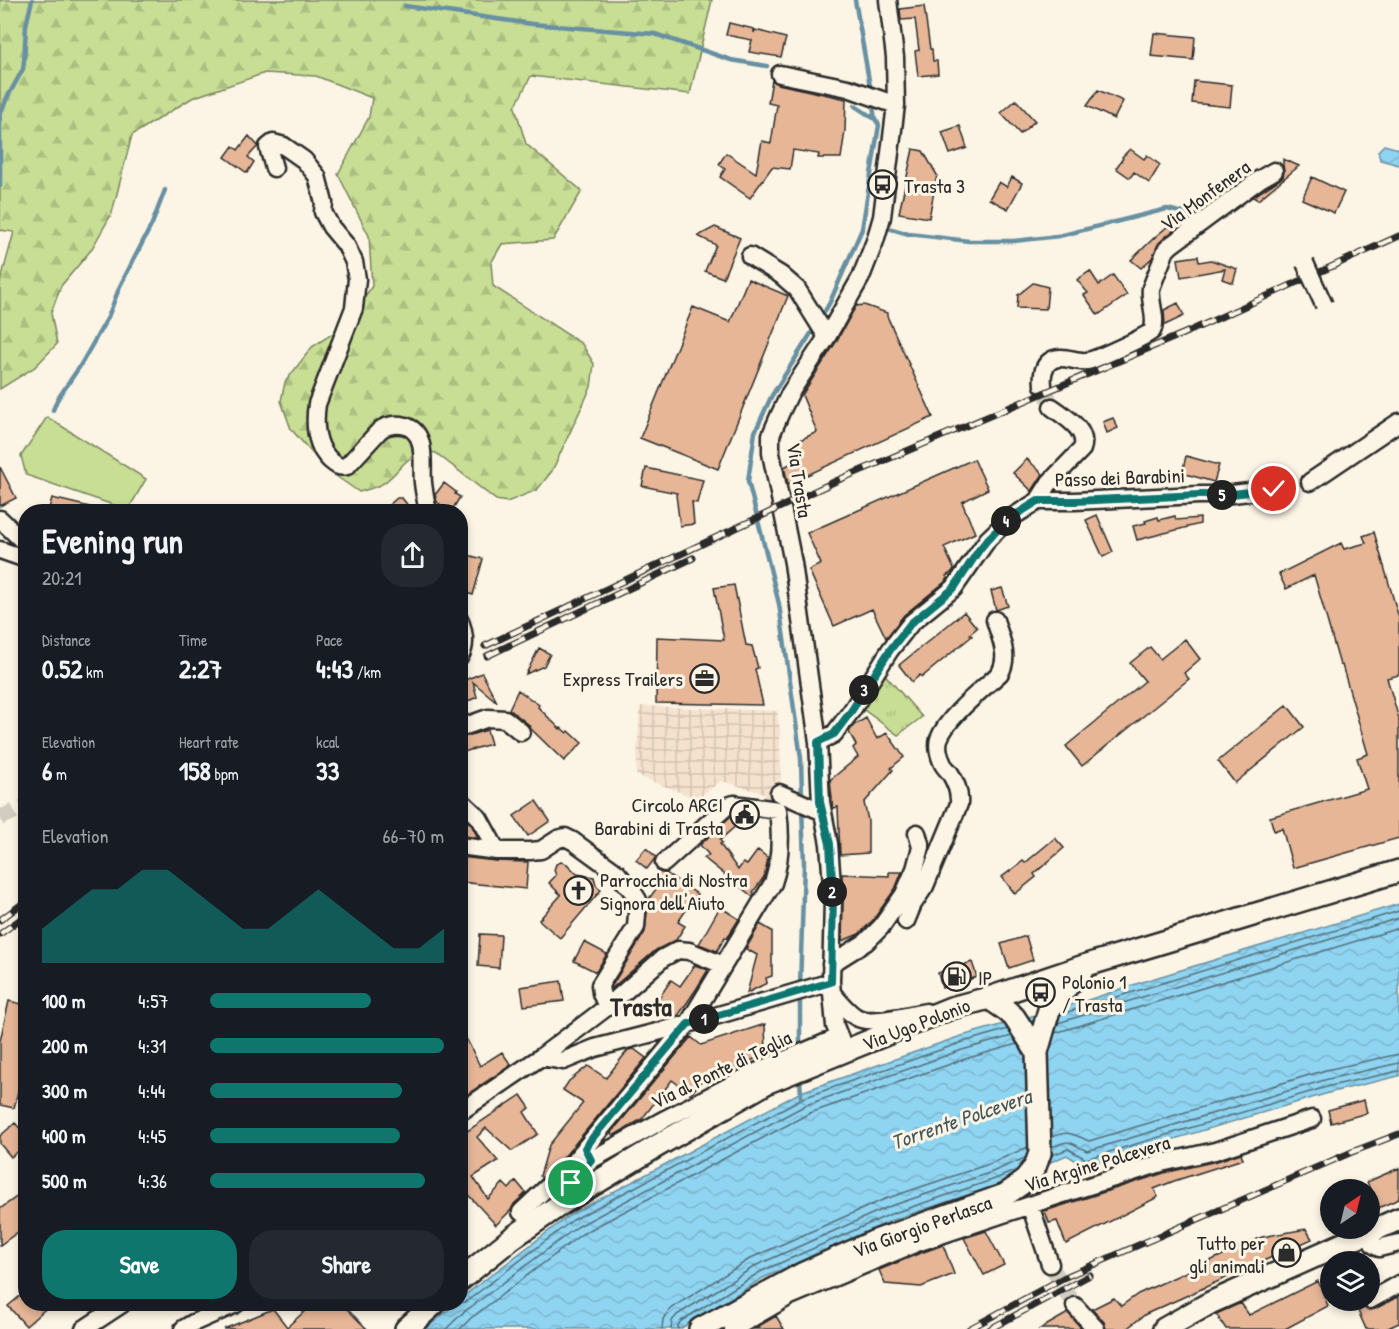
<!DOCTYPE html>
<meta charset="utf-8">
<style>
:root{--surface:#171b24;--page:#242831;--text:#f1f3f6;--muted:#9ea1a6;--accent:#0f766e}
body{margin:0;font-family:"Patrick Hand",sans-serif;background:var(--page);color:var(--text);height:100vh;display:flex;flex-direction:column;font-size:22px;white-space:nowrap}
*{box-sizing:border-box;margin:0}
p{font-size:20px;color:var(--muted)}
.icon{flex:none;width:33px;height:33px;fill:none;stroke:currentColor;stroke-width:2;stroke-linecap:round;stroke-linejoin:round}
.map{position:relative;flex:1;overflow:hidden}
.details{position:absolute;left:18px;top:504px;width:450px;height:807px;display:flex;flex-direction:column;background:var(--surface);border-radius:24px;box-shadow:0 3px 9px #0003}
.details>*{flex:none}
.needle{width:39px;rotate:35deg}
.tools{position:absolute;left:1320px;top:1179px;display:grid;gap:12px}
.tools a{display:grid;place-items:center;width:60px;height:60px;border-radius:50%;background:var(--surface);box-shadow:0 3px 9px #0003;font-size:30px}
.pin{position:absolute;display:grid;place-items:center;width:51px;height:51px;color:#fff;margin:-26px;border:3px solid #fff;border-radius:50%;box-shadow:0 2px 6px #0007}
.km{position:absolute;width:30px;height:30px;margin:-15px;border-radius:50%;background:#222;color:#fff;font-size:16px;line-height:30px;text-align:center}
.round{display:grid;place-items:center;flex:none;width:63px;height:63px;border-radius:24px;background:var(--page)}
.head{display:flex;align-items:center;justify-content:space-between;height:102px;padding:0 24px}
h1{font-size:33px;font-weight:700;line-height:45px}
.figures{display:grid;grid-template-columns:repeat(3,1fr);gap:9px;height:102px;padding:6px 24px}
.figures div{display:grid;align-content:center}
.figures b{font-size:26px;font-weight:700}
.figures small{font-size:16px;font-weight:400}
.figures p{font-size:16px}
.chart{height:168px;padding:12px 24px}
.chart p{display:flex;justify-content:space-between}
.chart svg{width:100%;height:108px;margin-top:6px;fill:var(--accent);opacity:.7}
.button{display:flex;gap:12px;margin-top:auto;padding:12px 24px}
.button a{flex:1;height:69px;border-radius:24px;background:var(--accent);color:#fff;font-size:24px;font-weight:700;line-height:69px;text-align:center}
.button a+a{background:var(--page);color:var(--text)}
ul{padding:0 24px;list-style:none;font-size:20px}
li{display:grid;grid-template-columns:96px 72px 1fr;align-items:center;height:45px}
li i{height:15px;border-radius:8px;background:var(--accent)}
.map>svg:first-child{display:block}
.industrial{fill:url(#industrial-grid)}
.forest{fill:url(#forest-firs);stroke:#798460;stroke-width:1.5}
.park{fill:url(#park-tufts);stroke:#798460;stroke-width:1.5}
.garden{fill:#c7de94;stroke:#798460;stroke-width:1.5}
.water{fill:url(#water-waves);stroke:#6790a2;stroke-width:1.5}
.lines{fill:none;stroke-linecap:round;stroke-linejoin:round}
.shore{stroke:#536f7a;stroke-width:1.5}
.stream{stroke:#6790a2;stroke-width:4.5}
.building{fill:#e6b697;stroke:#2b2b2b;stroke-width:1.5}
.minor-tunnel{stroke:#d2cdc0;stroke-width:16;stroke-dasharray:16 8;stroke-linecap:butt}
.minor-casing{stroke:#2b2b2b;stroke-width:21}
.major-casing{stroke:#2b2b2b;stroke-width:26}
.minor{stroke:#fcf5e5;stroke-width:16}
.major{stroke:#fcf5e5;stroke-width:21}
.rail-casing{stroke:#2b2b2b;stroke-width:7}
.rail{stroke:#fcf5e5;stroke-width:4.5;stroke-dasharray:14;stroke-linecap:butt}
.minor-bridge-casing{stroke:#2b2b2b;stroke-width:21;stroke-linecap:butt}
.minor-bridge{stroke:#fcf5e5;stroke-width:16}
.route-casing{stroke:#fff;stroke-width:12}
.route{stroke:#0f766e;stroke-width:8}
.labels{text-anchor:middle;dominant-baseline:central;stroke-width:6;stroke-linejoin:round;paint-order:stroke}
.poi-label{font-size:20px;fill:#2b2b2b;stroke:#fcf5e5;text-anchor:start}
.street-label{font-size:20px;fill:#2b2b2b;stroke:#fcf5e5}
.water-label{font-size:21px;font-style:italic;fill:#44555c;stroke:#fcf5e5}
.district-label{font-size:26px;font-weight:bold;fill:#2b2b2b;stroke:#fcf5e5}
</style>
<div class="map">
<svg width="1399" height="1329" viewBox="0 0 1399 1329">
<defs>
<pattern id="industrial-grid" width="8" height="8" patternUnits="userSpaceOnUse" patternTransform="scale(1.5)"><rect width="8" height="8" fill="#f5e2ce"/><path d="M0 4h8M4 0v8" fill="none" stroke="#d2c2b1"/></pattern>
<pattern id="forest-firs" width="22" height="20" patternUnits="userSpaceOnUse" patternTransform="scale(1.5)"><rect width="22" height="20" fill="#c7de94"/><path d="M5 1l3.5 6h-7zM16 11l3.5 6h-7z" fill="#abbf80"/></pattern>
<pattern id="park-tufts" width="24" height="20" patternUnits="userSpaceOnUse" patternTransform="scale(1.5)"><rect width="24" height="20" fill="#c7de94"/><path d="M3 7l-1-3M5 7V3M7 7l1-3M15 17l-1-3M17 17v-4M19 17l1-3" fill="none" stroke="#abbf80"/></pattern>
<pattern id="water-waves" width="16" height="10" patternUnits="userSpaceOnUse" patternTransform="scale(1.5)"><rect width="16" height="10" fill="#8fd4f1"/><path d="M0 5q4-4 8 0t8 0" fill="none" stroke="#7cb6cf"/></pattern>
</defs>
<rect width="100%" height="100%" fill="#fcf5e5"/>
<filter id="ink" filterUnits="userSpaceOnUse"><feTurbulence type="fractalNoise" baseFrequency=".0167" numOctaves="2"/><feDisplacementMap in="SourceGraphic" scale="12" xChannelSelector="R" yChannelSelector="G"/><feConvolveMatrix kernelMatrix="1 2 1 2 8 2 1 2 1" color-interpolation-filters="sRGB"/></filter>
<g filter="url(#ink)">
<path class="industrial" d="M640,706l137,5 3,20 1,54 -5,19 -10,-2 -3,-9 -42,-12 -24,18 -61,-24z"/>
<path class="forest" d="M0,0h712l-22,94 -159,-18 -16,31 11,37 56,47 -29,49 -51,4 -11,19 2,23 89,58 12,20 -3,23 -39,84 -15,19 -30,12 -11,-2 -60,-47c-30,-5 -33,18 -54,31 -6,4 -16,6 -23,8l-33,-23 -35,-40 -10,-28 4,-19 27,-35 35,-23 25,-38 -3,-50 -31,-62 31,-57 3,-19 -56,-22 -51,-3 -73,25 -60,37 -20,78 -21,37 -30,36 -10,27 6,31 -22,23 -35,22v-106l14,-51 -14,-2z"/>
<path class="park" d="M881,670l41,47 -24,18 -38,-28z"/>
<path class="garden" d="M47,417l99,62 -18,31 -102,-35 -5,-19z"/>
<path class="water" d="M1384,145l15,4v16l-19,-5 -2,-9z
M1399,904v172l-67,16 -248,74 -17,-11 -70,30 -104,35 -130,58 -83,51h-254l29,-25h5l1,-6 109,-83 231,-123 157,-55 127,-36 60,-20z"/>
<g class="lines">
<path class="shore" d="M1061,1014l338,-103
M1058,1023l341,-105
M1055,1033l344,-105
M1052,1137c17,-7 21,-3 37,4l237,-71 73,-16
M1052,1147c20,-9 18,-4 35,4l241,-72 71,-16
M1052,1155l16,-6 18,10 244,-73 69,-15
M460,1303l7,-2 106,-81 230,-122 157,-55 48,-14
M446,1329c8,-7 16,-17 25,-22l106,-80 229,-122 156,-55 50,-14
M460,1329l11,-11 111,-84 228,-121 155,-54 52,-15
M662,1329l1,-10 7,-10 83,-52 132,-58 104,-35 39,-17
M671,1329l1,-8 5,-6 80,-50 131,-58 104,-35 33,-14
M678,1329v-4l3,-4 79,-49 131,-58 104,-35 22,-9"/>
<path class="stream" d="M855,0l16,92
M405,6l127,18 123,10 76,26 36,6
M855,106l20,13
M0,186v-71l7,-17 16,-29 1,-7 2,-37 6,-25
M888,228l21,6 60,7h45l45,-5 108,-27 30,7
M820,320l10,-18 32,-73 17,-104 -4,-6 -3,-19
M53,410l4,-10 23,-34 28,-49 12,-31 32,-62 13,-34
M802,798l-1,-40 -22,-154 -31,-123 7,-49 16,-35 44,-70
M800,987l4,-123 -2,-58
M800,1050v-55
M800,1076l1,22"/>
</g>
<path class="building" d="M924,6l6,43h2l1,12h4l1,13 -20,2 -3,-25 4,-1 -4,-31 -14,1 -1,-11z
M729,23l25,6v4l1,-3 31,8 -5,19 -32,-5 3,-12 -26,-5z
M1154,33l41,4 -2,23 -42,-4z
M772,80l6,4 68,15 -1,32 -4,27h-23l1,-4 -26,-4 -3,19 -18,-2 -22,31 -30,-21 5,-8 -6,-5 7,-11 30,20 6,-32 9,2 6,-38 -9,-2z
M1194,81l38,4 -2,22 -38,-4z
M1098,90l25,11 -9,18 -27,-13z
M1016,100l19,21 -15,13 -19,-21z
M960,126l7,22 -17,6 -8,-22z
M249,136l9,10 -10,11 6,5 -7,11 -22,-16 8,-11 5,4z
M913,149l10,2 14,24 -8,43 -30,-5z
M1130,149l14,10 3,-4 13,10 -11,18 -15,-11 -4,6 -14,-10 7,-10 -1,-1z
M1283,159l16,7 -41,34 -5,-3 30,-20 1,-5 -1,-7z
M1012,177l10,6 -14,26 -19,-10 10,-17 8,5z
M1312,177l32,15 -10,21 -32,-14z
M1180,216l-7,15 -14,12 -7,15 -11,10 -10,-8 24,-23z
M715,227l25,11 -17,40 -18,-7 11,-26 -18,-9z
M1198,256l1,6 12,-2 26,9 -4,14 -11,-4 3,-10 -44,8 -3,-18z
M1090,271l9,14 14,-10 14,20 -29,20 -14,-20 4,-2 -11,-13z
M748,279l40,17 -70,173 -78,-31 53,-131 37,15z
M1033,283l15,4 -2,22 -29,-1 1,-13z
M1178,303l6,13 -19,9 -1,-15z
M864,305l23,8v3l46,101 -145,67 -4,-17 14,-7 -7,-16 26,-12 -15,-37 34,-53 20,-36z
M1113,418l5,10 -11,5 -4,-11z
M1186,456l33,9 -5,17 -32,-9z
M974,459l14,30 -26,13 13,31 -31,14 10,22 -3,4 -5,3 2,2 -2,3 -42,34 -18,23 -14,-29 -38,17 -25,-56 12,-6 -14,-31z
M1027,459l16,15 -11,17 -19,-18z
M0,467l16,31 -16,8z
M646,468l57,12 -6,23 -5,-1 2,22 -14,2 -4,-31 1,-2 -35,-7z
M444,483l12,9 -1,2 5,3 -9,15 -14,-10 -2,-7z
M52,498l38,9 -1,5h-41z
M397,498h5l11,14h-32z
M1097,515l16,37 -10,5 -17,-37z
M1175,516l1,4 24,-2v6l-63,16 -4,-14 13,-3 -1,-2 13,-4 1,3z
M1374,532l25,86v57l-12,3 12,41v119l-106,30 -11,-40 -8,3 -4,-14 97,-28 -10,-31 11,-4 -26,-89h-2l-26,-90 -28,14 -7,-15 62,-31 3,6 22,-6 -3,-7z
M460,553l23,6 -10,36 -13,-4z
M734,585l12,60 6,1 6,22 -3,1 8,36 -107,-2 1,-66 67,3 -10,-52z
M1002,588l6,18 -12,4 -5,-19z
M964,612l13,16 -7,6 2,2 -50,41 -2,-2 -8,7 -13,-17z
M1185,639l15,20 -16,14 5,6 -107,87 -16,-20 79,-65 -15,-18 20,-16 10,12z
M539,648l11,6 -6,12 -18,8z
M482,673l15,29 -24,-20 4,15 -13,6 -4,-7v-14z
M518,690l21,15 -1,2 22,22 1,-1 6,5 2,-2 13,12 -18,18 -33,-32 -3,-5 -19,-15z
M1287,705l17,22 -69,56 -17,-22z
M866,718l11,21 10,-6 17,24 -13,11 2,2 -29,33 4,17v33l-28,2 -2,-48 -5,1 -3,-28 28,-23 -5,-9 3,-3 -7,-13 5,-7z
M487,730l4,14 -31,9v-15z
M536,801l14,20 -22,15 -14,-20z
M460,815l11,9 7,14 -13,-2 -5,-7z
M732,815l15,1 -27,24 2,3 -2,1 18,26 5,-7 4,2 11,-15 10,8 -4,19 -11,15 1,2 -1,3 -49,-39 5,-3 -9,-10z
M1055,838l9,10 -30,26 2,3 -21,17 -13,-17 21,-16 2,2z
M646,848l10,9 -9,12 -11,-9z
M460,857l36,4 32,1 -2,27 -66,-7z
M561,862l6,2 10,10 17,3 2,8 5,5 -41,48 -21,-18 22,-25 -12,-12 7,-8 -2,-5 2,-6z
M658,871l3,2h5l31,21 -19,28 7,4 -9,14 -20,10 -45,39v-2l34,-55 3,-32 8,-11 -7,-5z
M889,872h13l-7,17 -22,31 -14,14 -17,7 1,-42 -1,-25 47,2z
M720,907l19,12 -12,19 -2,-1 -8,14 -18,-7z
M760,924l12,7v45l-6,2 1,5 -20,10 10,-38 -11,-6z
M480,934l21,1 -2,33 -21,-2z
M1026,936l7,24 -24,8 -8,-24z
M584,942l23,12 -11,18 -22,-11z
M972,962l5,15 -35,11 -4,-15z
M695,965l13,5 -11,18 -19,28 -21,-15 14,-21 9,6z
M561,981l3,20 -40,5 -3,-19z
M9,1001l17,4v83l-7,-1 -5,21 -14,-3v-64z
M765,1024l1,29 -33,17 1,1 -18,10 -9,-7 -16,20 -19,-14 -30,39 -29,17 -2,-3 80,-96 10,8z
M460,1026l20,40 22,-14 9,13 -51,34z
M634,1049l12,9 -82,99 -22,21 -2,-2 9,-31 34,-42 -20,-13 6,-9 19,-15 18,12 22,-28z
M521,1095l9,13 -6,4 14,22 -26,17 -26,-23 -9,9 21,24 -25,16 15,22 15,-16 6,6 7,-8 10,12 -12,11 -3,6 -15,15 -36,-39v-50z
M1364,1100l3,13 -36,10 -3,-13z
M15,1123l11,12v10l-15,12 -11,-13v-8z
M1241,1153l2,6 -69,22 -20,8 4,8 -92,47 -9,-23 -8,2 -4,-12 119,-38 53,-12z
M1399,1168v31l-21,9 -11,-26z
M26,1190v36l-26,19v-36z
M1306,1229l6,10 -166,75 -20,15h-20l-2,-7 -12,-13 22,-11 7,8 17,-12 124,-57z
M986,1231l18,34 -20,10 -20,-37z
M943,1245l11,29 -33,13 -36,-3 -6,-14 39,-16z
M1318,1281l10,25 -43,23h-59l-10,-15 25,-11 8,12z
M26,1291v13h25l-25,22 -18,-20z
M1399,1296v27l-13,6h-20l-8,-18 6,-3 5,2 6,-1z
M313,1304h29l25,25h-143l49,-20 14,18z
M1068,1313l14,16h-42z
M776,1316l8,13h-30z"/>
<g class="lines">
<path class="minor-tunnel" d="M1043,385l9,22
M0,818l26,-12
M1050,1264l25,42"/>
<defs>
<path id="minor" d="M780,74l68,14 48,17
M274,168l-6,-21 5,-4 11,3 20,14 13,16 7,27 -1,9 8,15 15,18 8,17 3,17 -3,29 -37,96c-3,20 -2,41 13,56 6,5 9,8 17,6l33,-36c7,-5 13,-6 22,-5 27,5 19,39 21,58 1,9 3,19 5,29
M750,256l31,19 16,14 30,48
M1043,385c-1,-9 0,-20 9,-25 10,-6 25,3 36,1 12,-3 55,-23 64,-30 6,-12 -3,-29 -1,-43l15,-38 5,-5 89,-66 14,-8
M1310,482l89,-60
M1038,501h37l124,-6h25l50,-6
M0,519l26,25
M0,550l26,9
M460,621c4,11 7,24 0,35
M460,728l28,-10 17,1 16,13
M818,742l16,-8 18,-24 38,-60 21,-27 43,-35 34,-49 21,-20 29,-18 12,-19 32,-33c7,-19 -17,-32 -30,-42
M779,793l42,18
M460,800l19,18 18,33
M460,846l37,5h33l11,-1 17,-11 7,-2 8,4 44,32 16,19 5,8 -2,27 -36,58 1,8 6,14
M906,921l7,-17 12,-18 34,-82c1,-12 -3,-21 -9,-31 -3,-4 -7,-7 -8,-11 -3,-7 -5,-16 -3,-23 8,-22 44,-50 61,-66 10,-17 0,-36 -5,-53
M831,964l35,-22 15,-15 23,-33 11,-25 6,-22 -4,-14
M832,993c7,8 14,18 24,24 15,9 52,-2 70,-5
M845,1051l-10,-25 -4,-44 2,-83 -4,-55 -8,-42 -3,-60 -25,-179 -22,-110v-18l9,-21 10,-21 37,-56 34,-60 14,-36 7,-24 14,-112 -1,-48 -7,-57
M541,1057l22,4 32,-13 93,-24 143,-42
M460,1112l81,-55 66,-50 56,-49 15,-8 11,1 34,14
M591,1160l74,-41 91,-47 83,-35
M561,1204l3,-13 27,-31 -6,-12 103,-124 85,-141c8,-23 8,-49 5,-73l-44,-6 -7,2 -63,57
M1030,1205l20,59
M521,1212l51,-48 11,-13
M1367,1234l7,11 5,3 20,-5
M1370,1300l29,-16
M1075,1306l21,23
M84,1329l38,-25
M183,1329l10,-6 43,-19
M733,1329l57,-33 124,-52 143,-48 104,-33 54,-12 97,-32"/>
<path id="major" d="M989,998l16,11 9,8 23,35
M460,1280l52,-42 49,-34 96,-58 111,-64 183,-74 38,-10 98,-33 312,-94
M406,1329l28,-25
M700,1329l104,-56 69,-31 132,-47 16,-11 14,-17 5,-14 -3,-101 12,-42 14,-19 22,-24
M1164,1329l46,-26 189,-84"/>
</defs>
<use href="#minor" class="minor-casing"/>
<use href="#major" class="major-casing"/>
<use href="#minor" class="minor"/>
<use href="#major" class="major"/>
<defs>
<path id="rail" d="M485,646l351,-165 356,-151 207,-94
M487,656l206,-98
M0,920l26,-19
M0,934l26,-19
M969,1329l94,-51 289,-126 47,-18
M990,1329l100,-54"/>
</defs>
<use href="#rail" class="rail-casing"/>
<use href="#rail" class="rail"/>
<defs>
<path id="minor-bridge" d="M1305,263l19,42"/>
</defs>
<use href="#minor-bridge" class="minor-bridge-casing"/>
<use href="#minor-bridge" class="minor-bridge"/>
</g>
</g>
<g class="lines" filter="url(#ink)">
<defs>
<path id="route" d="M571,1183l20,-23 -6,-12 9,-12 94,-112 143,-42 2,-83 -3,-55 -10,-42 -2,-60 16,-8 18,-24 38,-60 21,-27 43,-35 25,-38 9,-11 21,-20 29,-18h37l124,-6h25l50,-6"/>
</defs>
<use href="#route" class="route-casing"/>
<use href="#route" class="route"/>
</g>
<defs>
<symbol id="bus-ring" viewBox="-11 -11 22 22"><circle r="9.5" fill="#fcf5e5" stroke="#2b2b2b" stroke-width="1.5"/><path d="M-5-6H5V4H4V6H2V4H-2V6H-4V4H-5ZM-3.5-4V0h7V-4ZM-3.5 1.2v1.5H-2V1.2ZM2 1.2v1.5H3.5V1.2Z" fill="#2b2b2b"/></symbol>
<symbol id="office-ring" viewBox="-11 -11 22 22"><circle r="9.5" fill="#fcf5e5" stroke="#2b2b2b" stroke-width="1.5"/><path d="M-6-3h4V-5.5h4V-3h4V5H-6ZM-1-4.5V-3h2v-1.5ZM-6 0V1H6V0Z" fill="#2b2b2b"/></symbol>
<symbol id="civic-ring" viewBox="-11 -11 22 22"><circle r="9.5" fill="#fcf5e5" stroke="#2b2b2b" stroke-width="1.5"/><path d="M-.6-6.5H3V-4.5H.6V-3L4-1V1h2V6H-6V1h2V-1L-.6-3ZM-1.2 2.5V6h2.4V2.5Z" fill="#2b2b2b"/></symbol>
<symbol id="church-ring" viewBox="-11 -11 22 22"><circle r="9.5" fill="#fcf5e5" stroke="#2b2b2b" stroke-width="1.5"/><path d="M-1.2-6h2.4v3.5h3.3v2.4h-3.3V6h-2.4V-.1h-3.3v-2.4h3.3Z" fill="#2b2b2b"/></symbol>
<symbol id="fuel-ring" viewBox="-11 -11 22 22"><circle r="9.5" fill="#fcf5e5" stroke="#2b2b2b" stroke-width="1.5"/><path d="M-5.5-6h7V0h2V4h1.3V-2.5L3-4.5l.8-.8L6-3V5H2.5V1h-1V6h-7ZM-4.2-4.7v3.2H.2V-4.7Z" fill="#2b2b2b"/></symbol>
<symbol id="shop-ring" viewBox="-11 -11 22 22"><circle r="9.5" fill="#fcf5e5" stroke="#2b2b2b" stroke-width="1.5"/><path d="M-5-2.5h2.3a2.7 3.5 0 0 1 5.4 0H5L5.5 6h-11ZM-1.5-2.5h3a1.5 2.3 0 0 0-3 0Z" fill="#2b2b2b"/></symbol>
</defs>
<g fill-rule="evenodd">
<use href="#bus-ring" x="866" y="168" width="33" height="33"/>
<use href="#office-ring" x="688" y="662" width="33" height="33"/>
<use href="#civic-ring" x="728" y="798" width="33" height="33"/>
<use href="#church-ring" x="562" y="874" width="33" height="33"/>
<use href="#fuel-ring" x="940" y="960" width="33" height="33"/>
<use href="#bus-ring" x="1024" y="976" width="33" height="33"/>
<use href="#shop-ring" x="1270" y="1236" width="33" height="33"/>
</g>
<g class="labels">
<g class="poi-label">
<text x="904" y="185">Trasta 3</text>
<text x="683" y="678" text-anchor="end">Express Trailers</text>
<text x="723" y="804" text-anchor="end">Circolo ARCI<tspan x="723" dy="23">Barabini di Trasta</tspan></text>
<text x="600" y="879">Parrocchia di Nostra<tspan x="600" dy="23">Signora dell'Aiuto</tspan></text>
<text x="978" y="977">IP</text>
<text x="1062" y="981">Polonio 1<tspan x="1062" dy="23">/ Trasta</tspan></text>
<text x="1265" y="1242" text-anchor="end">Tutto per<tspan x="1265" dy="23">gli animali</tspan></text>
</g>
<g class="street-label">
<text transform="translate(1205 195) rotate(-36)">Via Monfenera</text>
<text transform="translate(1120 477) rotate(-2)">Passo dei Barabini</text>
<text transform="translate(800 480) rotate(81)">Via Trasta</text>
<text transform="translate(916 1024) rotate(-21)">Via Ugo Polonio</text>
<text transform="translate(721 1069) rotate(-26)">Via al Ponte di Teglia</text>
<text transform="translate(1097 1163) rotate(-17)">Via Argine Polcevera</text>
<text transform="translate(922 1226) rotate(-20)">Via Giorgio Perlasca</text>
</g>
<g class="water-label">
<text transform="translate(961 1119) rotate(-19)">Torrente Polcevera</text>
</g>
<g class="district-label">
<text x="641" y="1006">Trasta</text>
</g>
</g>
</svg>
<div class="tools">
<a><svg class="needle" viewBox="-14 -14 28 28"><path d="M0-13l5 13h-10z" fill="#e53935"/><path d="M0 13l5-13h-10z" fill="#9ea1a6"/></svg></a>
<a><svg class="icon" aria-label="layers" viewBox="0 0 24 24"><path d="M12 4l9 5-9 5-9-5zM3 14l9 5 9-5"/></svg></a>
</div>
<div class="pin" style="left:571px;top:1183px;background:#1e9e55"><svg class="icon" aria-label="arrive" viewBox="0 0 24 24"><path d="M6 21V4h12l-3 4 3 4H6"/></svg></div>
<div class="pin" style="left:1274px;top:489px;background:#d93025"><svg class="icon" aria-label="check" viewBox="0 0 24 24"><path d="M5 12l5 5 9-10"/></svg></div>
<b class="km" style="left:704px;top:1019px">1</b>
<b class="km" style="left:832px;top:892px">2</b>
<b class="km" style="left:864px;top:690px">3</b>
<b class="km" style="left:1006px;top:521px">4</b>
<b class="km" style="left:1222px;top:495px">5</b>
<section class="details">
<div class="head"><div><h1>Evening run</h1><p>20:21</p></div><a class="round"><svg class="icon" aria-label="share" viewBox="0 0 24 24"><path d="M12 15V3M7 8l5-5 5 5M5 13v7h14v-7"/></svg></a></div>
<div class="figures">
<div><p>Distance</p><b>0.52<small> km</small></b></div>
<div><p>Time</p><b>2:27</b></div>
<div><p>Pace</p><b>4:43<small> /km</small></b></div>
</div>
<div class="figures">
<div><p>Elevation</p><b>6<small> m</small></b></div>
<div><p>Heart rate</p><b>158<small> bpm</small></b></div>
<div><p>kcal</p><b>33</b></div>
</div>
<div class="chart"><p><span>Elevation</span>66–70 m</p>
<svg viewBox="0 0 160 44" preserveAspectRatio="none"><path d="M0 44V30L10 22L20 14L30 14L40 6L50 6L60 14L70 22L80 30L90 30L100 22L110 14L120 22L130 30L140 38L150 38L160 30V44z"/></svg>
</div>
<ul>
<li><b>100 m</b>4:57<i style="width:69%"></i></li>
<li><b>200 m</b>4:31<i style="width:100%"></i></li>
<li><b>300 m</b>4:44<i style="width:82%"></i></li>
<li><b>400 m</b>4:45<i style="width:81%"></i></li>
<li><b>500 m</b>4:36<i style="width:92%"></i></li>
</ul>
<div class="button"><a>Save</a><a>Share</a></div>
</section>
</div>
